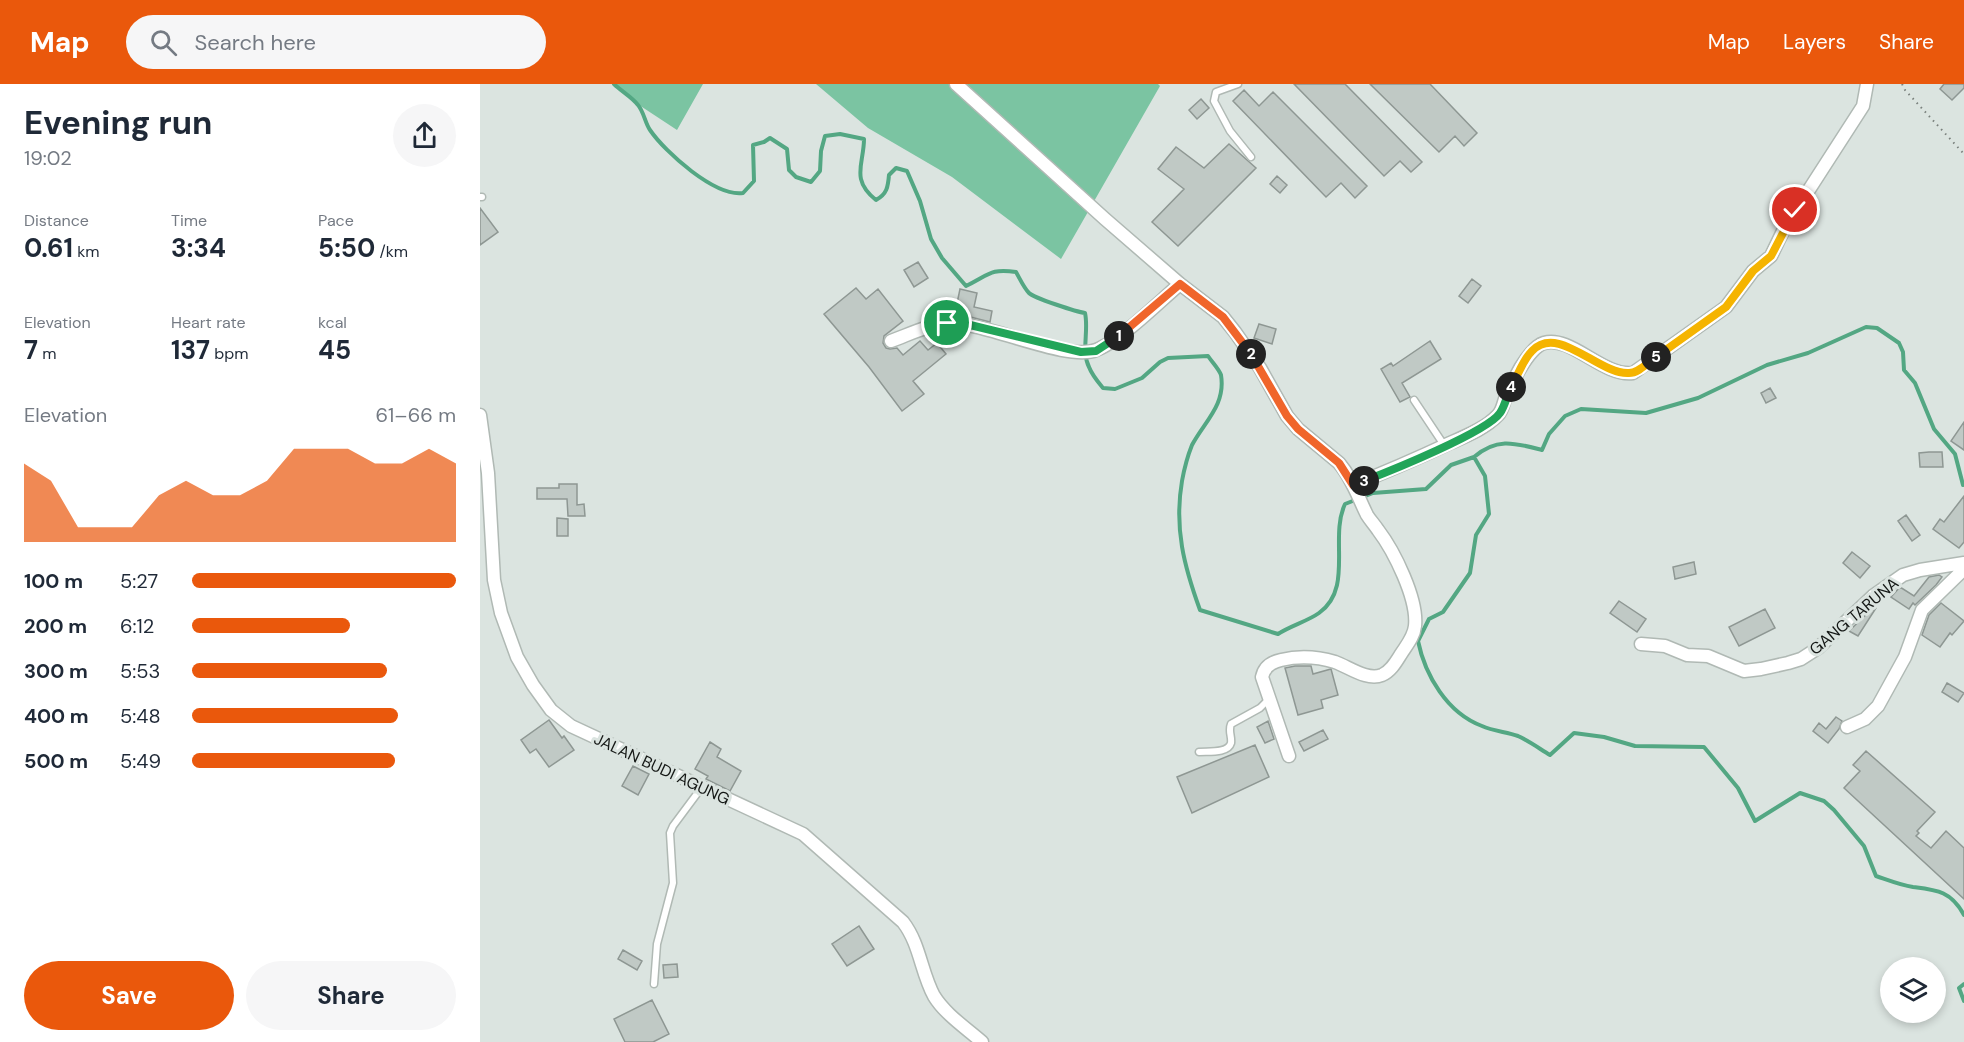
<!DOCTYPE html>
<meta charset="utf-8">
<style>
:root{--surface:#fff;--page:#f6f6f7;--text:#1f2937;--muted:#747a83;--accent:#ea580c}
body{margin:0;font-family:"DM Sans",sans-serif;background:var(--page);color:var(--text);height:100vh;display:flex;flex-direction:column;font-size:22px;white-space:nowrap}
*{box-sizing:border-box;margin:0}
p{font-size:20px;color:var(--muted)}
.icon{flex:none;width:33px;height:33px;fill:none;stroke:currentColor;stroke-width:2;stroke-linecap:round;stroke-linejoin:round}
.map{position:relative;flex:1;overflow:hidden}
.details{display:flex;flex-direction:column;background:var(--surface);width:480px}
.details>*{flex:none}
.controls{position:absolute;left:1400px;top:873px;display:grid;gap:12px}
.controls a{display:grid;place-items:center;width:66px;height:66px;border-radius:50%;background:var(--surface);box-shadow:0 3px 9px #0003;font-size:30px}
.pin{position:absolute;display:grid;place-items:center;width:51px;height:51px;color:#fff;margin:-26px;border:3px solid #fff;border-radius:50%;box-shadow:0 2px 6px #0007}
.km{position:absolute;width:30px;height:30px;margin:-15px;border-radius:50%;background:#222;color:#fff;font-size:16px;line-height:30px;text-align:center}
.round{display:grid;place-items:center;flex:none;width:63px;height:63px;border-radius:32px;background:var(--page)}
.summary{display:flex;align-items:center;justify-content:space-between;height:102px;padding:0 24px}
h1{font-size:33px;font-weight:700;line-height:45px}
.metrics{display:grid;grid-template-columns:repeat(3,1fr);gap:9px;height:102px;padding:6px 24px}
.metrics div{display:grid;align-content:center}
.metrics b{font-size:26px;font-weight:700}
.metrics small{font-size:16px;font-weight:400}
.metrics p{font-size:16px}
.chart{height:168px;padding:12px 24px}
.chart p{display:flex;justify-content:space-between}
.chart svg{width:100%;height:108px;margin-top:6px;fill:var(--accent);opacity:.7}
.button{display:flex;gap:12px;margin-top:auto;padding:12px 24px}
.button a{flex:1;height:69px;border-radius:36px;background:var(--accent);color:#fff;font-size:24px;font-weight:700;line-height:69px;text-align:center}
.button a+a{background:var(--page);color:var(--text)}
ul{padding:0 24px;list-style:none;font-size:20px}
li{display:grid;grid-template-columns:96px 72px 1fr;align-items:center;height:45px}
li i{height:15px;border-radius:8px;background:var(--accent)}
header{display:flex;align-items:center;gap:36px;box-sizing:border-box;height:84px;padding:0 30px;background:var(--accent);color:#fff}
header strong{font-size:28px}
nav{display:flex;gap:33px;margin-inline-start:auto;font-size:21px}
.search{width:420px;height:54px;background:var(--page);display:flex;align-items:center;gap:15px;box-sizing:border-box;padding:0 21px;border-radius:33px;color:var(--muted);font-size:22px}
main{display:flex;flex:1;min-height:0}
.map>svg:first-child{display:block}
.green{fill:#7bc4a2}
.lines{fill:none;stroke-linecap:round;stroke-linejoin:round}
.stream{stroke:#53a783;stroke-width:4}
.building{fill:#c0c9c5;stroke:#8e9793;stroke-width:1.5}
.service-casing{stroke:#b0b9b4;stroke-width:9}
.minor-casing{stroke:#b0b9b4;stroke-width:15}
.path{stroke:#7a817d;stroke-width:2;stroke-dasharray:1.5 4.5;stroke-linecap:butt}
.service{stroke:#fff;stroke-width:6}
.minor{stroke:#fff;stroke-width:12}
.split-1-casing{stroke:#fff;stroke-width:12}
.split-2-casing{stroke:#fff;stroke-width:12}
.split-3-casing{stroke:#fff;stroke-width:12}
.split-4-casing{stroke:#fff;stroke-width:12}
.split-5-casing{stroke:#fff;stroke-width:12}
.split-6-casing{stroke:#fff;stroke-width:12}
.split-1{stroke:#22a559;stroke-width:8}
.split-2{stroke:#f0652b;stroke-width:8}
.split-3{stroke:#f0652b;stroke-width:8}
.split-4{stroke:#22a559;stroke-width:8}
.split-5{stroke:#f5b400;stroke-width:8}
.split-6{stroke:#f5b400;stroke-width:8}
.labels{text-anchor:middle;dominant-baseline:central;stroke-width:6;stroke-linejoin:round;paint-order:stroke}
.street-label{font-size:16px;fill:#141715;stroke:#dbe4e0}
</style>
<header>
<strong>Map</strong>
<div class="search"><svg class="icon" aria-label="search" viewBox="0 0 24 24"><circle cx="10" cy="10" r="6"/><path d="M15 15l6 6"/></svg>Search here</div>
<nav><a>Map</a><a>Layers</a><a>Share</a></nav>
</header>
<main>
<section class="details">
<div class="summary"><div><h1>Evening run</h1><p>19:02</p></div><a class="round"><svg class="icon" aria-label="share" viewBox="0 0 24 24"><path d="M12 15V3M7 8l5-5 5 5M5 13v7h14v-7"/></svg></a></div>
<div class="metrics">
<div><p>Distance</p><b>0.61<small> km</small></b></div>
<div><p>Time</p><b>3:34</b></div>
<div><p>Pace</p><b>5:50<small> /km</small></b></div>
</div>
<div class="metrics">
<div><p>Elevation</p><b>7<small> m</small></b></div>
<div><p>Heart rate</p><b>137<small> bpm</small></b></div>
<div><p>kcal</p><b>45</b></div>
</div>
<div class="chart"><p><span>Elevation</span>61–66 m</p>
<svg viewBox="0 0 160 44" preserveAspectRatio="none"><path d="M0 44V12L10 19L20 38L30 38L40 38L50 25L60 19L70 25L80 25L90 19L100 6L110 6L120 6L130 12L140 12L150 6L160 12V44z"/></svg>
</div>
<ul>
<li><b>100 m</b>5:27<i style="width:100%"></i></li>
<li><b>200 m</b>6:12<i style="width:60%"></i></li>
<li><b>300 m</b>5:53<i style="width:74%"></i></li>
<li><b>400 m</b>5:48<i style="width:78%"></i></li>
<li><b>500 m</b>5:49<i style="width:77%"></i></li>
</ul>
<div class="button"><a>Save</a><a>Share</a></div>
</section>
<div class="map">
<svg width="1484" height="958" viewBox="0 0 1484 958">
<rect width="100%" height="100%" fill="#dbe4e0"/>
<path class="green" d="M134,0h89l-26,46 -38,-25z
M336,0h342l2,2 -99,173 -109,-82 -84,-49z"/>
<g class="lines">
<path class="stream" d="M134,0c7,7 18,13 24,21 6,7 7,18 12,25 15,22 65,67 93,63l11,-12 -1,-36 11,-3 6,-4 17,11 2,21 7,7 15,5 9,-11 1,-20 4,-15 15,-2 24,5c0,25 -14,40 12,61 11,-6 12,-13 13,-25l7,-7 11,3 13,30 11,38 11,19 24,28c23,-11 24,-18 50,-14 4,7 8,16 13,21 5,5 48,19 56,20 4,17 -4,38 4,54 3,8 9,15 14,21l12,1 27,-11 18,-16 8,-4 40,-2c4,6 11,13 13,19 5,30 -17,47 -29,70 -4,10 -8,25 -10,36 -8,47 2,85 18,129l78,24c12,-8 30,-13 41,-21 35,-25 10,-75 26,-109l28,-11 53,-4 25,-24 23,-8
M1483,401l-8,-31 -21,-25 -19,-46 -11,-13 -1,-18 -4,-9 -22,-15 -11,-1 -58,26 -41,12 -69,33 -52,15 -65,-4 -16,7 -16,18 -7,16c-27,-7 -45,-13 -68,7l11,19 4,38 -13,21 -6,38 -27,39 -14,7 -11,22c7,34 29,72 64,85 11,5 24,6 36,10 11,5 22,13 32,19l24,-22 30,4 31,9 69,1 34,41 17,33 45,-28 24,8 10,9 30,36 12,30c12,4 24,9 37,11 24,3 38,4 51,28
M1484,900l-5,4 5,13"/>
</g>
<path class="building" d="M814,0h51l77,78 -11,10 -11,-11 -16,15z
M890,0h60l47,49 -13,13 -9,-10 -16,16z
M1464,0h20v4l-12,12 -12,-11z
M764,6l15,16 14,-14 94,94 -12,12 -14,-15 -15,14 -93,-96z
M721,15l8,9 -12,11 -8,-9z
M749,60l27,24 -78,78 -26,-24 32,-33 -26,-20 18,-22 28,21z
M797,92l10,9 -7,8 -10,-9z
M0,124l18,24 -18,13z
M438,178l10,16 -14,9 -10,-17z
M992,195l9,7 -13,17 -9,-7z
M376,204l10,11 12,-10 25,32 -19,15 -1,7 3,5 4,1 7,-1 6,7 17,-14 8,9 9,-7 9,11 -33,27 11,13 -22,17 -33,-44 -45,-53z
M480,205l17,4 -3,14 18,4 -2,11 -35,-9z
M779,240l17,5 -4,15 -18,-6z
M950,257l11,18 -39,24 8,14 -10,5 -19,-33 10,-6 2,3z
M1290,304l6,10 -10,5 -5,-10z
M1484,338v28l-13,-9z
M1449,368h13l1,15h-23l-1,-14z
M79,400h18v21l7,-1 1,12h-17l-1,-17h-30v-11h22z
M1484,412v46l-5,6 -26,-19 7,-10 4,3z
M1426,431l14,20 -8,6 -14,-20z
M77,434l11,1v17h-11z
M1372,468l18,14 -10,12 -17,-15z
M1214,478l2,12 -21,5 -2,-12z
M1459,491l3,2 -6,8 -21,20 -2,-2 -4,6 -18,-12 9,-10 14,9 15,-19z
M1139,517l27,18 -9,13 -27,-19z
M1461,519l23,18 -12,14 -2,-2 -10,14 -18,-12 7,-20z
M1394,523l2,1 -18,28 -9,-5z
M1285,525l10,19 -36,18 -10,-19z
M815,582h16l2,8 18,-5 7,26 -17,5 2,8 -25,7 -13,-47z
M1467,599l17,10 -6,9 -16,-10z
M1356,633l6,4 -3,8 -11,14 -15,-12 6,-8 7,6z
M69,636l13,18 2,-2 10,14 -25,17 -13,-18 -6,4 -9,-13z
M788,637l6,18 -9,4 -8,-16z
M843,646l5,9 -24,12 -5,-9z
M230,658l11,7 -4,8 24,14 -11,20 -24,-12 2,-3 -13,-7z
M775,661l14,32 -77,36 -15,-36z
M1386,667l69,61 -18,19 2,2 -3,3 15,12 15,-17 18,17v51l-120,-111 16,-17 -7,-6z
M153,682l16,8 -11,21 -16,-9z
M379,842l15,23 -27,17 -15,-22z
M143,866l19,11 -5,9 -19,-11z
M197,880l1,13 -14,1 -1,-13z
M172,916l17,34 -16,8h-28l-11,-23z"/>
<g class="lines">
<defs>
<path id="service" d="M758,0l-22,8 -2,9 16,30 21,26
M0,113h2
M934,316l30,45
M719,668c8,-1 29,2 32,-9 1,-7 -3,-12 0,-19l29,-16 9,-9
M174,900l3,-40 16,-61 -3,-50 3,-7 29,-39"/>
<path id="minor" d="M476,0l149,135 75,65 43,33 12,15 25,36 27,48 11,13 41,34c13,15 19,34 28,52 3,5 7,9 11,15 16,21 40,69 37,96 -1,11 -9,20 -14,28 -5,8 -10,17 -19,21 -15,6 -33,-8 -47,-13 -17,-5 -37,-6 -54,-2 -9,2 -17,7 -19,17l27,79
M411,257c17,-6 38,-17 57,-18 38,-1 119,39 148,27 24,-9 63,-48 84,-66
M0,331l8,58 6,107 7,33 16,44 16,28 18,25 20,16 232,108 100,88c17,22 18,50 31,74 11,18 32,32 48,46
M873,401c33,-13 65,-27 97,-42 16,-7 36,-15 48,-28 4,-4 5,-10 7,-16 6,-15 23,-51 39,-56 27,-8 59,34 89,30l93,-66 27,-36 18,-15 14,-29 78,-121 4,-22
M1161,560l24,2 22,9 21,1 36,15 17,-2 27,-6 13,-4 17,-11 55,-52 30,-21 17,-5 44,-7
M1367,643l18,-8 13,-13 27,-49 17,-47 42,-41"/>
</defs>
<use href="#service" class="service-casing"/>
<use href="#minor" class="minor-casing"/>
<path class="path" d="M1422,0l3,6 59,64"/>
<use href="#service" class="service"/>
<use href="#minor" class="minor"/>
</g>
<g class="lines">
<defs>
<path id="split-1" d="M467,239l19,1 115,28 15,-1 23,-15"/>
<path id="split-2" d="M639,252l61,-52 43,33 28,37"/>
<path id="split-3" d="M771,270l36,62 11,13 41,34 14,22 11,-4"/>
<path id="split-4" d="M884,397c26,-10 123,-49 136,-68 5,-7 7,-18 11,-26"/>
<path id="split-5" d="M1031,303c7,-11 11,-26 21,-36 26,-28 67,24 97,22 10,0 19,-11 27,-16"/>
<path id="split-6" d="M1176,273l70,-50 27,-36 18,-15 24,-46"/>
</defs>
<use href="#split-1" class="split-1-casing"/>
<use href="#split-2" class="split-2-casing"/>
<use href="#split-3" class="split-3-casing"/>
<use href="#split-4" class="split-4-casing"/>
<use href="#split-5" class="split-5-casing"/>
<use href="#split-6" class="split-6-casing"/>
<use href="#split-1" class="split-1"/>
<use href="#split-2" class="split-2"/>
<use href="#split-3" class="split-3"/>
<use href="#split-4" class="split-4"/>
<use href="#split-5" class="split-5"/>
<use href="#split-6" class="split-6"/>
</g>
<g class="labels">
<g class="street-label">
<text transform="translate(1374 532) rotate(-40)">GANG TARUNA</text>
<text transform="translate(182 685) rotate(25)">JALAN BUDI AGUNG</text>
</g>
</g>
</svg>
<div class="controls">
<a><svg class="icon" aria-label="layers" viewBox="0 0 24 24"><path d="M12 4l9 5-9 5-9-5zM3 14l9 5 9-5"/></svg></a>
</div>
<div class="pin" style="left:467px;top:239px;background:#1e9e55"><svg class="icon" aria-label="arrive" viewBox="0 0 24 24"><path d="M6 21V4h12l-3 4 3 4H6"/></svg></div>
<div class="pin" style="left:1315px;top:126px;background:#d93025"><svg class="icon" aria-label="check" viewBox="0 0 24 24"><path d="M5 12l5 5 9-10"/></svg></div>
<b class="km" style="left:639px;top:252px">1</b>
<b class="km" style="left:771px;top:270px">2</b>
<b class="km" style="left:884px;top:397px">3</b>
<b class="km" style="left:1031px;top:303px">4</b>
<b class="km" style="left:1176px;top:273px">5</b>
</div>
</main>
